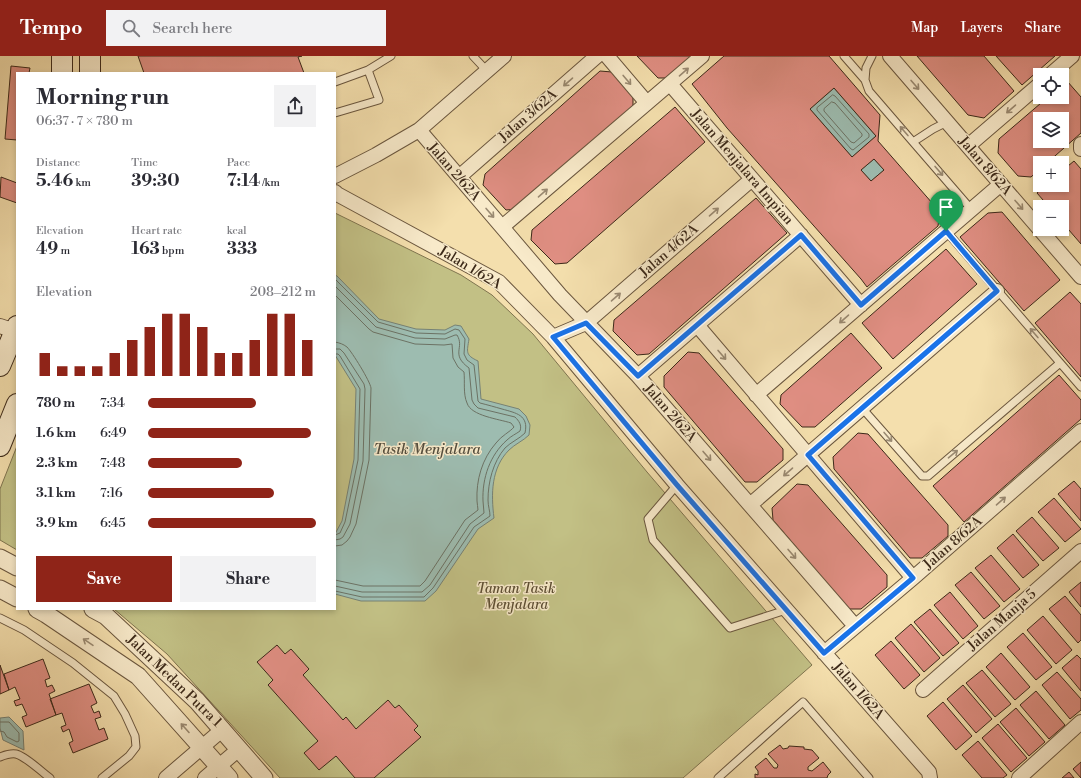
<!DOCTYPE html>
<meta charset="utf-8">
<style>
:root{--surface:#fff;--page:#f2f2f3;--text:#2b2b33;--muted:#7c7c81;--accent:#8f2418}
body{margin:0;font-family:"Libre Bodoni",serif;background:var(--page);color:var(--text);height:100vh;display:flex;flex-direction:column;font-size:15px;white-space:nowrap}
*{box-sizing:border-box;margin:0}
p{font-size:13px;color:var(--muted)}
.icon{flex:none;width:22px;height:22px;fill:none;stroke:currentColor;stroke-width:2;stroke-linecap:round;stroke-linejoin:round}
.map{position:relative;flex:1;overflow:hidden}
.sheet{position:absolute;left:16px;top:16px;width:320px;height:538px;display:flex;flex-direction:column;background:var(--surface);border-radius:0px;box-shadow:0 2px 6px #0003}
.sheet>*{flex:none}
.fabs{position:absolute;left:1033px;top:12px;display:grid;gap:8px}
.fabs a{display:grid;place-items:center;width:36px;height:36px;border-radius:0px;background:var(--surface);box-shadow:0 2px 6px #0003;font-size:20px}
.pin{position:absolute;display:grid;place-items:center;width:34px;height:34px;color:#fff;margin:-41px -17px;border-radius:50% 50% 50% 0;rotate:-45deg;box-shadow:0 0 4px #0007}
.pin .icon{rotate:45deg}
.round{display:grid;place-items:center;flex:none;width:42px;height:42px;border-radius:0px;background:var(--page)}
.overview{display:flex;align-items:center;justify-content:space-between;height:68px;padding:0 20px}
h1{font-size:22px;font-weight:800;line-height:30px}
.figures{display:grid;grid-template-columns:repeat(3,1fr);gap:6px;height:68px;padding:4px 20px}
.figures div{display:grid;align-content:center}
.figures b{font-size:17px;font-weight:800}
.figures small{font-size:11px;font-weight:400}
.figures p{font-size:11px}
.chart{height:112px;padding:8px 20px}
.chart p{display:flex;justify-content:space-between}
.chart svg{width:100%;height:72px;margin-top:4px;stroke:var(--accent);stroke-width:6}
.action{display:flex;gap:8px;margin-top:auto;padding:8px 20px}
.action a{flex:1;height:46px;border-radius:0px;background:var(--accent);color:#fff;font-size:16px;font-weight:800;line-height:46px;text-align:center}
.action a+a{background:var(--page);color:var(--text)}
ul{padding:0 20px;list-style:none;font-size:13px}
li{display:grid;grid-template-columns:64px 48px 1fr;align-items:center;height:30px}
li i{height:10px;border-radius:5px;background:var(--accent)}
header{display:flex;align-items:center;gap:24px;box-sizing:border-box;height:56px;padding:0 20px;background:var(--accent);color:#fff}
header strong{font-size:19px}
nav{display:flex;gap:22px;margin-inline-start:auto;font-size:14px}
.search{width:280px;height:36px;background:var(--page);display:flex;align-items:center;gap:10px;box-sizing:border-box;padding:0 14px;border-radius:0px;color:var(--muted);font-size:15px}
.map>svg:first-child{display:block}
.green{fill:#c2c085;stroke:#7f744f}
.water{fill:#9dbcb0;stroke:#768174}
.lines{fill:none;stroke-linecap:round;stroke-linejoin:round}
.shore{stroke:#6c7264;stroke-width:1}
.building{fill:#df8e82;stroke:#3c2919;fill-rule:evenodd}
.service-casing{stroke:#6a563e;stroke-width:9}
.minor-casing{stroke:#6a563e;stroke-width:16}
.tertiary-casing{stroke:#6a563e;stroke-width:19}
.secondary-casing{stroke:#3c2919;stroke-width:22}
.service{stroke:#f8eaca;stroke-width:7}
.minor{stroke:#f8eaca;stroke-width:14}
.tertiary{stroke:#f8eaca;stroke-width:17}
.secondary{stroke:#f8eaca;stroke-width:20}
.oneway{stroke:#9a8a72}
.route-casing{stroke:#fff;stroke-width:8}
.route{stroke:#1a73e8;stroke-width:5}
.labels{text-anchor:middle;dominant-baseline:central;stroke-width:3;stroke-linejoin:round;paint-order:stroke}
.street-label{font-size:14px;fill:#3c2919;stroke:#f8eaca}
.park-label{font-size:14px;font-style:italic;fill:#5e4f34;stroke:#f8eaca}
.water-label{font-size:15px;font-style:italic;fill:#544e3f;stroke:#f8eaca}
</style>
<header>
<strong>Tempo</strong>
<div class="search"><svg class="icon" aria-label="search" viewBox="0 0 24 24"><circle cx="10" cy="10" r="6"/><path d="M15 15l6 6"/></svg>Search here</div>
<nav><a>Map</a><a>Layers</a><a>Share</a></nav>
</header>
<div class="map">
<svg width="1081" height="722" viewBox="0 0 1081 722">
<rect width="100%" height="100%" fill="#f4dfad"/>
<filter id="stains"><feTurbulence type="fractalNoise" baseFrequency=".005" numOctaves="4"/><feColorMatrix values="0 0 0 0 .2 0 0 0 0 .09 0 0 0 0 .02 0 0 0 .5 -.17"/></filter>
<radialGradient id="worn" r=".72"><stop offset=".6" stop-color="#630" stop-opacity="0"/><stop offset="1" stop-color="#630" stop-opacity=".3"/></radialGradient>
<path class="green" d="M335,157l126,62 31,20 41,39 114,138 165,193 -129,113h-403l-113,-124 -53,-45h221z
M17,390v104l-17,-10v-51z"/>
<path class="water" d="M834,32l42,48 -24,21 -42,-48z
M874,103l10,11 -13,11 -10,-11z
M335,219l2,1 42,43 37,10 29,1 10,-5 6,1 8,13c-2,13 -4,16 9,22l3,38 38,10 7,7 4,9 -1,10c-6,6 -14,9 -20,15 -18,18 -18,44 -15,68l-16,11 -42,62 -11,10h-64l-26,-7v-60l7,-13 12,-62 2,-70 -21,-34z
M9,661l14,14 1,19 -21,-10 -3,-12v-10z"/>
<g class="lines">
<path class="shore" d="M833,39l2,1 34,38v3l-16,13 -2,-1 -34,-39v-2z
M832,46l3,1 27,31v2l-8,7 -3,-1 -27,-31v-2z
M335,223l43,43 38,11 29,1 10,-5 4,1 6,9 -1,15 3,6 7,5 4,36 2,2c8,2 15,4 22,6 14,4 27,6 23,24 -6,6 -14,9 -20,15 -12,14 -17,34 -17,52 0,6 2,11 2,16l-16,11 -41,61 -9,9h-62l-27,-6
M335,230l41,41 39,11 30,1 10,-4h2c8,13 -7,19 12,33l3,32 2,4 4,4 37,9c4,4 7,8 5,14 -4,3 -9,5 -13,9 -17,15 -25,38 -24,61 0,4 1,8 1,12l-14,11 -40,61 -8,7h-60l-27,-6
M335,239l34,34 4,3 42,12 29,1 8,-1 1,14 5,9 6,5c1,10 -1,22 3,31 4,13 32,16 44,20l3,4c-4,5 -13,9 -18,16 -14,16 -20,37 -19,58 0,3 1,6 1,9l-13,10 -40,61 -5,5h-57l-28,-6
M335,286c5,1 8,2 12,5 5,5 23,34 24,41l-2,72 -13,64 -6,13 -3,4 -5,4 -7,1
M335,293h5l4,4 20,31 1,5 -2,72 -13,63 -7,13 -3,2 -5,1
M335,298h3l2,2 20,33 -2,71 -13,62 -5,11 -5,2
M0,666h9l10,11v8l-2,1 -10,-5 -3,-5 -4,-1"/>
</g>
<path class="building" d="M138,0h164l-4,1 6,16h-160z
M637,0h57l-25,22h-11z
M724,0h105l51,59 -2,26 62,71 -2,14 -71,61 -6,-8 -134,-151 -35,-44zM834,32l42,48 -24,21 -42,-48zM874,103l10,11 -13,11 -10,-11z
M917,0h67l30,35 -30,27 -16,-3z
M996,0h59l-33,29z
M11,10l19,2 -1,5h-12v67l-12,-1z
M600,15l12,1 21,25v12l-115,100 -12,1 -23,-25 2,-11z
M1067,25l14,16v36l-34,30h-7v6l-9,8 -13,-1 -20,-23 1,-14 49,-42h14v-12zM1040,63h22v22h-22z
M675,51l30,35 -138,121 -12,1 -24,-24 1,-10z
M1074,105l7,8v75l-19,-22v-15h-13l-12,-14 9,-8h16v-14z
M1,121l16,6v20l-17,-6z
M756,142l31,35 -138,121 -12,1 -24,-24 1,-11z
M1002,156l58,68 -36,31 -64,-74 28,-24z
M946,193l31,35 -84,75 -31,-36z
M1070,236l11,12v73l-46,-54z
M851,277l31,35 -67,59h-13l-22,-23 1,-9z
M688,296l11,1 84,96v11l-26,22h-12l-81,-95v-11z
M1059,319l22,25v19l-117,103 -31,-36z
M858,377l10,1 80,91v11l-26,22h-12l-76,-89 -1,-12z
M1074,425l7,8v32l-23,-27z
M797,428l11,1 79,90v12l-26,22h-12l-76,-89 -1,-12z
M1054,442l27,31 -16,13 -27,-30z
M1032,461l27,31 -16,13 -27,-30z
M1013,478l26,31 -16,13 -26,-30z
M991,499l29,34 -16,13 -29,-34z
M971,516l29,34 -16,13 -29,-34z
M1081,526v25l-12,-15z
M950,536l28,34 -15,13 -29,-34z
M1065,540l16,19v25l-3,3 -29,-34z
M930,553l29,34 -16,13 -29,-34z
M1043,560l29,34 -16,14 -29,-34z
M911,568l29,34 -16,14 -29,-34z
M1023,577l29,34 -16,13 -29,-33z
M891,585l29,34 -16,14 -29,-34z
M277,589l8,9 6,-5 18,20 -6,6 40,45 3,-3 10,12 32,-29 7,8 4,-3 19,21 -4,4 7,7 -47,41h-19l-19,-22 -17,14 -15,-17 14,-12 -50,-56 5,-5 -16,-18z
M1001,597l29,34 -15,13 -29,-33z
M1077,599l4,4v32l-19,-23z
M43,603l7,19 -5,2 2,7 5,-2 3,6 -6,3 7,21 -30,12 -4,-10 5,-2 -5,-11 -6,2 -2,-5 6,-2 -5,-12 -6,3 -5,-16z
M0,609l9,25 -9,4z
M982,614l29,34 -16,13 -29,-34z
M1057,616l24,27v11l-11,9 -28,-34z
M89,628l8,19 -6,3 3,7 5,-2 2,6 -6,2 4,11 5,-2 4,11 -35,14 -4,-10 4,-2 -4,-12 -6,3 -2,-5 5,-2 -4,-12 -6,2 -6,-16z
M963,629l29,34 -16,14 -29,-34z
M1036,635l29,34 -16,14 -29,-34z
M943,646l29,34 -16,14 -29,-34z
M1016,652l29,34 -16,14 -29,-34z
M998,668l29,34 -16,14 -29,-34z
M978,685l29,34 -4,3h-21l-20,-23z
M780,689l3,4 5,-1 1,-2 15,1v2l8,1 7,8 -11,9v3l4,1 11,-9 8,10 -3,3 -1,3h-72v-4l3,1v-4l-3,-4 11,-9 8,10h3l1,-3 -10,-11z
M1081,706v16l-8,-9z
M1069,716l5,6h-12z"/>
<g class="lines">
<defs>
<path id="service" d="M473,0l14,15
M844,0l21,24
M872,0l-6,12 -1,12 4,11 44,51 20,-13 14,-7
M335,26l33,-12
M335,57l44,-13 -11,-30 23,-14
M913,86l58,67
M946,175l135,156
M862,352l60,68h6l132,-113
M677,429l-29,34 5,21 77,88 56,-18
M0,562l24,12 49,33 41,33 11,18 10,22 1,11 -7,9 -27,22
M0,701c5,-2 10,-4 16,-3 9,2 26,18 34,24
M718,722l85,-76 66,76"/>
<path id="minor" d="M607,0l40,47
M890,0l191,221
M1050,19l22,-19
M670,28l191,221
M419,74l141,165 78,81 217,250
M1081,88v5
M968,90l72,-62
M335,120l41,-21 43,-25 85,-74
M459,121l138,-121
M335,136l2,2 162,88 54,55 124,148 252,287 1,6
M502,171l200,-171
M697,269l216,253
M0,270l15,5
M553,281l33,-14 166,-144
M638,320l163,-141
M756,339l245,-211
M750,449l247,-214
M824,597l89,-75 168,-147
M923,634l158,-139
M166,722l57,-49
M205,722l34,-29
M1019,722l62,-56"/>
<path id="tertiary" d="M0,502l17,9
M0,533l17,9
M37,553l9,5 92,62 91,102
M93,553l13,7 91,85 67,77"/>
<path id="secondary" d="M62,17v-17
M90,17v-17
M0,310l17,-40
M0,390l17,-42"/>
</defs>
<use href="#service" class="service-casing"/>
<use href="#minor" class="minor-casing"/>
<use href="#tertiary" class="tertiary-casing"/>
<use href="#secondary" class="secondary-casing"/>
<use href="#service" class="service"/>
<use href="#minor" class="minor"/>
<use href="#tertiary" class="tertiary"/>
<use href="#secondary" class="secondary"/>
</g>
<defs><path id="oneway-shaft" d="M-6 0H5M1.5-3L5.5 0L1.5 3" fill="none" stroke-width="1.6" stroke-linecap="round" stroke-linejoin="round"/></defs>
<g class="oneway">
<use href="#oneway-shaft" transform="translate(684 16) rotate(-41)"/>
<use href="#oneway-shaft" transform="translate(627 24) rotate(50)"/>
<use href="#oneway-shaft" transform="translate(568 26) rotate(139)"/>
<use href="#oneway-shaft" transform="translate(915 29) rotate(49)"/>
<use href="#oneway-shaft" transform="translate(1011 53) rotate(139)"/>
<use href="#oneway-shaft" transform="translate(904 75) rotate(-131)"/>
<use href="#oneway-shaft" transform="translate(939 115) rotate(49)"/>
<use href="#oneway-shaft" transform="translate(543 137) rotate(-41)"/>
<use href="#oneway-shaft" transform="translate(1019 149) rotate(49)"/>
<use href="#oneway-shaft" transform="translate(714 156) rotate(-41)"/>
<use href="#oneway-shaft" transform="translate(490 157) rotate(49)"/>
<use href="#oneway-shaft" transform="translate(616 241) rotate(-41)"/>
<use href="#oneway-shaft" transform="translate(844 263) rotate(139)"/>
<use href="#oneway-shaft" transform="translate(1034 277) rotate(-131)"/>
<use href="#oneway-shaft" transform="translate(722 299) rotate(49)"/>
<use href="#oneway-shaft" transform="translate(888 381) rotate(49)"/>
<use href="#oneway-shaft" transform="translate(953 398) rotate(-40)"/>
<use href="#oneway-shaft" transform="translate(707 400) rotate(49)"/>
<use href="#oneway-shaft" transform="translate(788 416) rotate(139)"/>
<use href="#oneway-shaft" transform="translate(1001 445) rotate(-41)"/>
<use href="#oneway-shaft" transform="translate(792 498) rotate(49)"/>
<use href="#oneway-shaft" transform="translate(88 586) rotate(-146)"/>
<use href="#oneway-shaft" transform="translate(185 672) rotate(-132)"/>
</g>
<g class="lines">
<defs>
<path id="route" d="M946,175l51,60 -189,164 105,123 -89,75 -147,-168 -124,-148 33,-14 52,53 163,-141 60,70z"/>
</defs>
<use href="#route" class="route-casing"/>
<use href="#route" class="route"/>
</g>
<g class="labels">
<g class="street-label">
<text transform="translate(528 60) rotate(-41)">Jalan 3/62A</text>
<text transform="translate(985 110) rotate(49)">Jalan 8/62A</text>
<text transform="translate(742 111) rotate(49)">Jalan Menjalara Impian</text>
<text transform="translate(454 116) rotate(49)">Jalan 2/62A</text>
<text transform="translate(669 195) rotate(-41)">Jalan 4/62A</text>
<text transform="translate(470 212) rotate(31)">Jalan 1/62A</text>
<text transform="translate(670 357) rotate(49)">Jalan 2/62A</text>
<text transform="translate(953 487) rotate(-41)">Jalan 8/62A</text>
<text transform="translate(1002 564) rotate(-41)">Jalan Manja 5</text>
<text transform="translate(174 625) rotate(44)">Jalan Medan Putra 1</text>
<text transform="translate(858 635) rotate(49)">Jalan 1/62A</text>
</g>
<g class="park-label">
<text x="516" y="533">Taman Tasik<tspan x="516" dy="16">Menjalara</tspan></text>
</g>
<g class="water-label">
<text x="427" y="393">Tasik Menjalara</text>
</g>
</g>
<rect width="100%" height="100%" filter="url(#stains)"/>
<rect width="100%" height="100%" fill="url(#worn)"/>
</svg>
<div class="fabs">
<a><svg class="icon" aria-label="locate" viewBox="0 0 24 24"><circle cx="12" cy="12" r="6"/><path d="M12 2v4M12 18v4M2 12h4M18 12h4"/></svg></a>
<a><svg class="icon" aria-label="layers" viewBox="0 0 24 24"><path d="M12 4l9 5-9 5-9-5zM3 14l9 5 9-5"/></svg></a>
<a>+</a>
<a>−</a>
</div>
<div class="pin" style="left:946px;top:175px;background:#1e9e55"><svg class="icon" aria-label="arrive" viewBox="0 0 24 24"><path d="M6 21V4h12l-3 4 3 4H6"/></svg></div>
<section class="sheet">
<div class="overview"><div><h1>Morning run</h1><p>06:37 · 7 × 780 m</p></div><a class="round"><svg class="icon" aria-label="share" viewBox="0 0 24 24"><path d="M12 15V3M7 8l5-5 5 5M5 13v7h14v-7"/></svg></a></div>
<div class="figures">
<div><p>Distance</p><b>5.46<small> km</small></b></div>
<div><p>Time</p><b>39:30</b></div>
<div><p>Pace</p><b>7:14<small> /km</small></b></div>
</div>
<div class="figures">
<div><p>Elevation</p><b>49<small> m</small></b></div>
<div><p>Heart rate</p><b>163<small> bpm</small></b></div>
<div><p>kcal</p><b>333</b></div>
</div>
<div class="chart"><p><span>Elevation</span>208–212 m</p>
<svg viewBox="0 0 160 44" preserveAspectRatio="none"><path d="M5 44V30M15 44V38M25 44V38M35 44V38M45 44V30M55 44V22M65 44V14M75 44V6M85 44V6M95 44V14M105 44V30M115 44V30M125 44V22M135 44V6M145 44V6M155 44V22"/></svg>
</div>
<ul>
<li><b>780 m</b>7:34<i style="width:64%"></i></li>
<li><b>1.6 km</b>6:49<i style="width:97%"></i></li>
<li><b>2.3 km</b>7:48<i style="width:56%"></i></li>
<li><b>3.1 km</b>7:16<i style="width:75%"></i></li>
<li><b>3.9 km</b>6:45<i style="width:100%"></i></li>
</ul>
<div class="action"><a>Save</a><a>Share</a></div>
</section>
</div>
